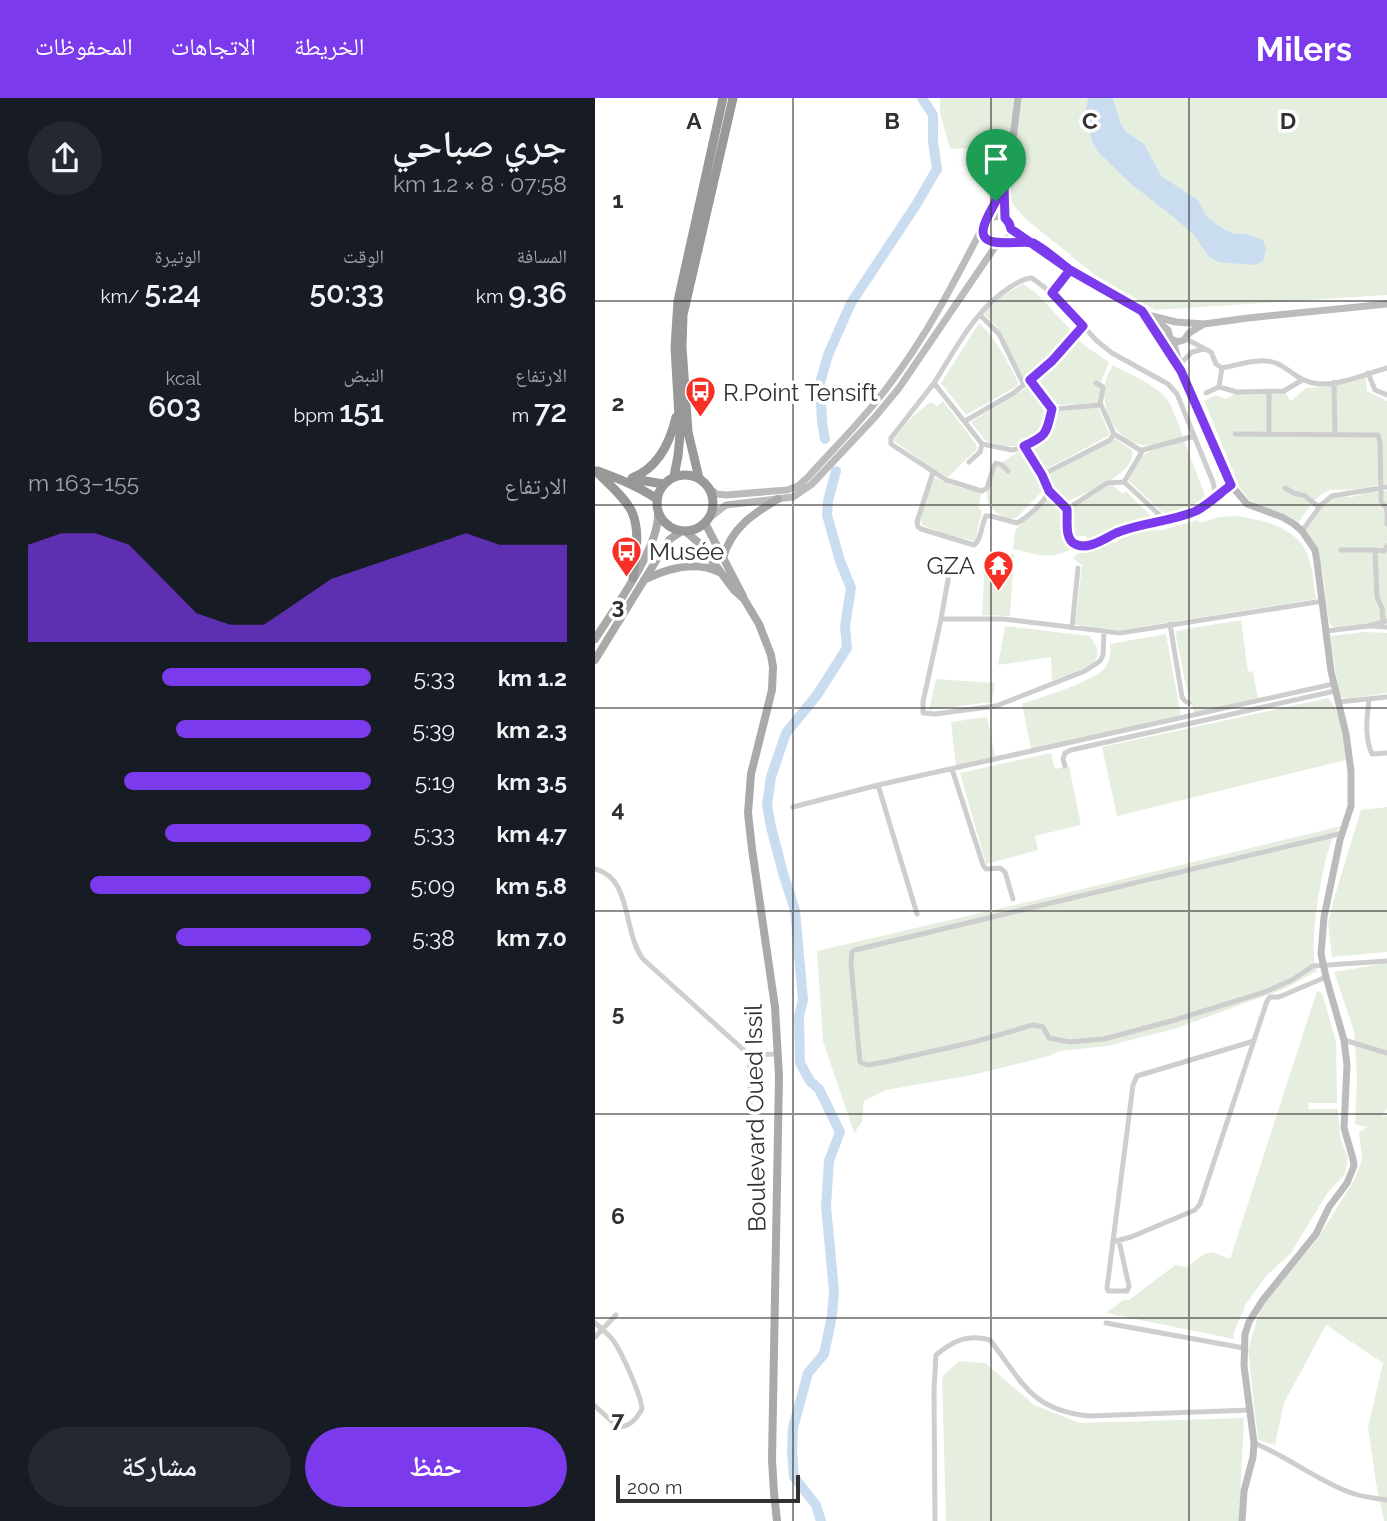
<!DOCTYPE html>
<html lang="ar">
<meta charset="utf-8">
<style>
:root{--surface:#171b24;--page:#242831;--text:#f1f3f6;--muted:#9ea1a6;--accent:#7c3aed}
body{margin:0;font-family:Raleway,"Noto Naskh Arabic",sans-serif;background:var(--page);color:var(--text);direction:rtl;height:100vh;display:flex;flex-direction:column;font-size:26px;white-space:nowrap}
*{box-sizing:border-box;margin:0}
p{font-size:23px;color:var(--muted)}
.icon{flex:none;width:38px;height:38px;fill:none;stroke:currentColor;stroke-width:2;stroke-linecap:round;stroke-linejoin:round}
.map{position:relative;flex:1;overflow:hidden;direction:ltr}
.details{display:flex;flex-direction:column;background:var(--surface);width:595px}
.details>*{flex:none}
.scale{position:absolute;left:21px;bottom:18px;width:184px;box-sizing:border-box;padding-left:7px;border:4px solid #313131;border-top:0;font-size:19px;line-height:24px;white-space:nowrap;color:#313131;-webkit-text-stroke:5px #fff;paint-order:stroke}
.pin{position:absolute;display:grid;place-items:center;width:60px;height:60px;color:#fff;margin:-72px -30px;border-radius:50% 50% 50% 0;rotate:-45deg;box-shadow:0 0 7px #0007}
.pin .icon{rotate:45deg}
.round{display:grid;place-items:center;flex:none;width:74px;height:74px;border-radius:37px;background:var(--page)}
.overview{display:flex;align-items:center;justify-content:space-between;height:119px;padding:0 28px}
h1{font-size:38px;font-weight:600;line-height:52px}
.stats{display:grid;grid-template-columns:repeat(3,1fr);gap:10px;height:119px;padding:7px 28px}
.stats div{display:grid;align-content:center}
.stats b{font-size:30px;font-weight:600}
.stats small{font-size:19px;font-weight:400}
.stats p{font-size:19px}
.chart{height:196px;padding:14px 28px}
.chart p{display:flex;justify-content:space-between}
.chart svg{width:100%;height:126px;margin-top:7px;fill:var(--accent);opacity:.7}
.button{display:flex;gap:14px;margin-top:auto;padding:14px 28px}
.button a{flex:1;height:80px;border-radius:42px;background:var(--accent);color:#fff;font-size:28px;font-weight:600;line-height:80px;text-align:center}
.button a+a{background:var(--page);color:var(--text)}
ul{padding:0 28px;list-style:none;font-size:23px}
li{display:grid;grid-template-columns:112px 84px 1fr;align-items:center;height:52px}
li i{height:18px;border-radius:9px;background:var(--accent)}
header{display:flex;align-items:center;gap:42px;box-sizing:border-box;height:98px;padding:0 35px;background:var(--accent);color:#fff}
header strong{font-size:33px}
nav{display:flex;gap:38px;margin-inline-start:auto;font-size:24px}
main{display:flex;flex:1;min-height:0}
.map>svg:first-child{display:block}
.green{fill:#e6efdf}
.water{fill:#caddf0}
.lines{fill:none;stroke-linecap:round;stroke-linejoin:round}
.river{stroke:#caddf0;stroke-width:10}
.street{stroke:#cecece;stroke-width:5}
.secondary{stroke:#bbb;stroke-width:7}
.primary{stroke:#a9a9a9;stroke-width:8}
.highway{stroke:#989898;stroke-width:9}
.route-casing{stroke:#fff;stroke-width:14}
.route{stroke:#7c3aed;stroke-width:9}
.grid{fill:none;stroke:#313131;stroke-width:2;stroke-opacity:0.55}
.labels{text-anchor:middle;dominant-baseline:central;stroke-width:7;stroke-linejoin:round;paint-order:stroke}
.poi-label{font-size:24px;fill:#313131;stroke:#fff;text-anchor:start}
.street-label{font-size:24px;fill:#313131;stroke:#fff}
.grid-label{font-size:23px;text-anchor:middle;font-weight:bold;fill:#313131;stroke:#fff;stroke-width:7;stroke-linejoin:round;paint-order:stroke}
</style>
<header>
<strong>Milers</strong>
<nav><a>الخريطة</a><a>الاتجاهات</a><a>المحفوظات</a></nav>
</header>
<main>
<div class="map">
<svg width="792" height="1423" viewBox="0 0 792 1423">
<rect width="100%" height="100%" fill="#fff"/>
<path class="green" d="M345,0h447v197l-232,15 -60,-35 -68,-55 -12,-13 -24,-37 -1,-23 -40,2 -10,-36z
M428,186l12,8 38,40 -14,15 -33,32h-3l-27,-53 -13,-13 18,-16z
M384,225c18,16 28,38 39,59l-1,4 -51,29 -25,-32z
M480,239l10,9 24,16 -9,22 -1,19 -39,2 -8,-2 -16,-22z
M518,267c16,9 43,20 54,34 7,11 11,25 16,37 -12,4 -30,12 -42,9 -28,-7 -42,-39 -35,-65 1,-5 5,-10 7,-15z
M771,279l1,14 20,10v83c-14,1 -26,5 -39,6 -8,0 -16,-2 -23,2 -11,6 -19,20 -26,30l-17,-9 -20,-7 -14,-7 -8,-11 -36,-87 12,-6 10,4 10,-6 48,-2 7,10 15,-13 28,-2z
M437,286l16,24 -2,14 -4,9 -23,15h-15l-18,-5 -15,-19z
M348,303l33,43 1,5 -31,30 -53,-39 15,-19 22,-19 7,4z
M503,309l12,28 -69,37 -13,-23v-3l17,-10 7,-25z
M521,341l16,11c6,24 -48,43 -66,52l-15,-10 -6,-15 62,-35z
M589,342l22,58 -3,4 -38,13 -36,-34c5,-31 30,-33 55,-41z
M427,352l3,1c7,13 17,27 16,42l-25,25 -7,1c-33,-14 -22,-27 -12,-56 10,-1 16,-9 25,-13z
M338,378l17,9 31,8 -2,14 3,4 -7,30 -27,-6 -26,-10 -2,-6z
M513,387l5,1 10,8 3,-3 24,24v2l-25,6 -38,17 -1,-4h-12v5l-6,-6 1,-27z
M792,393v129l-46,8c-4,0 -7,1 -10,-3 -5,-7 -6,-47 -10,-60 -3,-12 -11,-23 -17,-34l18,-26 11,-8h19l17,-5z
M453,397l13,12 2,27 9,14c-20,13 -37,6 -59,1l2,-18 6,-8z
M640,418c24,3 59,10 71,35 7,14 7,33 10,48l-196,31 -45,-5 7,-60 -9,-7 5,-5h5l1,-2h6l28,-10 8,-8 21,-3h15l36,-10 2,3 19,-6z
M410,456h9l-4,62 -28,-1 3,-56 4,2 3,-5 11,1z
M646,522l7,52 5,-1 5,28 -64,14 -8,-27 -11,-55z
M410,528l84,10c27,29 -16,37 -37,45l-1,-24 -53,8z
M770,534l22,1v60l-41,6 -5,-2 -2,-4 -9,-57z
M571,536l15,83 -150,32 -9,-45c20,-7 66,-21 81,-34 7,-7 8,-17 7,-26z
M341,581l59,4 -3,19 -63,8z
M733,600c14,15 16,42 18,62l-229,56 -15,-69z
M392,619l8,39 -39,10 -5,-44z
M456,655l4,16 14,-3 12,59 -46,11 3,14 -52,14 -26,-91z
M792,709v145l-55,5 -4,-34 7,-28 26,-85z
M746,728c-5,6 -9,12 -11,19 -8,23 -23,105 -13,126l-33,18 -110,40 -67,17 -47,5 -11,5 -77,19 -86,15 -22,11 -2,21 -8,11 -31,-92 -6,-90 237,-55z
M792,865v145l-5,9 5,-2v406h-3l-8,-38 -8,-56 15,-64 -57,-38 -42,78 -9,42 -17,-5 -10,-90 13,-44 55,-65 39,-62 7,-20 -3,-27 8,-5 -12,-3 2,-48 -3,-45 -20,-59z
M722,893l5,2 14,48 1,62h-28l-1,6h30l2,28 8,21 -3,16 -17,18 -38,62 -23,21 -21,29 -12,28v7l-128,-26 17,-13h6l46,-35 12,2 17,-13 8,-2 18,7z
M364,1263l26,2 49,42 46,18 164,-5 -5,103h-293l-4,-144z"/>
<path class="water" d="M493,0h25l7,24 5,9 19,13 17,32 37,24 9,17 18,13 10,4h11l17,6 3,10 -3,11 -8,4 -26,-2 -10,-1 -10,-5 -15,-22 -18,-16 -46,-36 -32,-31 -6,-11 -7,-26z"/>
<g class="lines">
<path class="river" d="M230,341l-3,-17 -2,-39 8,-28 23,-52 65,-98 21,-36 -4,-27v-27l-11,-17
M226,1423l-5,-16 -22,-28 -2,-26 1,-23 15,-55 16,-19 8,-38 2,-25 -8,-85 3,-45 11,-29 -21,-43 -9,-8 -10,-18 -1,-47 4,-16 -8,-90 -12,-37 -12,-46 -4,-22 4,-28 15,-44 31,-38 30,-47 -2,-22 6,-38 -11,-27 -13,-46 1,-14 8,-30"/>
<path class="street" d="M457,195l18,-23
M385,217l19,19 25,51
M591,241l25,13 5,12 6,4c17,-3 36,-11 54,-5 16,7 22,19 43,21 22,1 47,-10 68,-16
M586,265l11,-11 12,-3
M627,270l-3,19 18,5 47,-1 18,-11
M773,275l7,17 12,5
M435,282l21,28 4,1 45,-4 3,-18 -7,-4
M739,284l1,52
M339,285l-43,55v6l55,36 36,11 5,-3 7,-22 2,-3 6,2 6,6
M674,294v42
M611,295l13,-6
M370,323l47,-27 26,-20 45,-48
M519,336l26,16h3l51,-14
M640,336l143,1 2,7 1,55v4l6,8v15
M387,346l30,6c6,-1 11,-3 16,-6 20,-9 19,-15 24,-35
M429,348l18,29 68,-35 4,-6 -13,-29
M374,364l11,-10 2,-8 -48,-61c22,-35 42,-75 78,-97 7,-4 12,-8 20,-8l20,15 45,48 15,12 56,31 9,10 36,88 2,10 -1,5 -8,8 -12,7 -69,18 -37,16c-31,0 -14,-22 -22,-39 -3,-6 -12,-11 -17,-16
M338,374l-16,50 1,5 3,2 53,16c8,-6 7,-20 12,-29h5l26,7c11,-6 27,-20 32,-32l-7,-16
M529,384l19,-32
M690,390l9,5 11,3 14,11
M619,399l17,-12
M472,411l40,-26 17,-1 40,37
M707,433l19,-26 11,-9 55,-9
M746,452h34l9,1 3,-5
M780,452l2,47 5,11 1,13
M356,465l-10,56 -18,83v11l12,1 61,-8 89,-35 15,-10 3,-6 1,-23
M346,521h62l117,14 203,-32
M575,526l12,73 3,4 4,2
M776,528l16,1
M477,530l6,-60
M731,533l42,-5 19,-5
M774,601c-2,19 -5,37 3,55l15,-1
M743,604l49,-5
M470,668l-2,-7 2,-6 6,-3 264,-59
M357,671l31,96 3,4 14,-1 5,4 8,27
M283,687l39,129
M198,709l85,-22 455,-101
M748,735l-488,117 -3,2 -1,12 9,98 8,3 17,-3 89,-20 59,-17 10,2 6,11 20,4 35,-3 71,-19 90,-28 27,-12 21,-14 74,-5
M0,771c38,10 27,62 48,90l104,94 3,7v48
M749,942l43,13
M154,957l29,-1
M521,1143l15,-4 64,-27 5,-6 67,-203 3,-4h9l47,-20
M524,1143l10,45 -2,5h-19l-1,-3 26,-203 4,-9 117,-35
M0,1225c6,5 12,10 17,16 9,11 29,56 30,70 -5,9 -14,20 -25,17l-22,-20
M511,1225l138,25
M0,1239l21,-22
M659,1345c33,13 62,37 95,49 12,5 25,6 38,8
M340,1423l-1,-132 2,-34c18,-15 32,-21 54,-15 32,41 40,70 99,76l161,-6"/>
<path class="secondary" d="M410,120l-1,-32 9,-48 5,-40
M388,130c0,9 5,14 14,16
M416,131l59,41 80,46 18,14 2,8 3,2 8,31 50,114 16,19 35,13 12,7 8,7 13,19 2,12 14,109 15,63 5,37v35l-11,34 -16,77 -3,37 5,23 18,63 3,25 -3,63 9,31 1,7 -7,17 -18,24 -13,27 -54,67 -13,21 -4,12 -1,32 10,77 -1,14 -9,34 -2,30
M410,144l27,1
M551,218l29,46
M557,218l24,6 28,2 44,-6 139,-14
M578,242l4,2 7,-2 5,-7 15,-9
M114,390l8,6 9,1 61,-5 11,-4 10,-9c27,-30 57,-59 81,-92 47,-61 79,-131 115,-199
M113,421l18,-14 67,-8 19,-13 63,-67 24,-29 98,-144c24,-6 14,-36 -9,-25"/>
<path class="primary" d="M110,425l38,73
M90,433l14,12 35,47 10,9 15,25 12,31 2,12 -1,23 -21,84 -3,39 4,36 23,158 4,69 -7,384 2,33 3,28
M128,460c8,-30 30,-44 55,-59
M49,482c22,-11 51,-20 75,-8
M0,541c19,-30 64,-91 63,-125
M0,562l67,-109 8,-12 12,-8"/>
<path class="highway" d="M1,373c12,13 28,25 36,41 9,21 3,45 1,66
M3,373c21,8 40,15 59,28
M62 405a28 28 0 1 1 56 0a28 28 0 1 1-56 0Z
M79,378l4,-20 2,-21 -5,-88 3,-46 45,-203
M37,380c26,-10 38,-35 44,-61
M104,380l-11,-46 -6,-85 1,-32 50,-217
M39,381l29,5"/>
</g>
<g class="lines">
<defs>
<path id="route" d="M401,103c-4,8 -10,17 -12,25 -8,26 37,13 49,17 8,3 29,21 37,27l-18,23 31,33 -31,35 -22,19 22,29c-6,24 -4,26 -28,37l18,29 7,16 18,18c1,10 -3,30 8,35 13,7 30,-6 41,-11 26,-11 55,-11 80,-22 13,-7 23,-17 35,-26l-50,-114 -39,-60 -72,-41 -59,-41 -2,-6 -4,-5 -1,-32 -8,15"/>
</defs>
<use href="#route" class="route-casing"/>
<use href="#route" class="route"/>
</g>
<path class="grid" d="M198,0v1423M396,0v1423M594,0v1423M0,203h792M0,407h792M0,610h792M0,813h792M0,1016h792M0,1220h792"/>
<defs>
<symbol id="bus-pin" viewBox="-11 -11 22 30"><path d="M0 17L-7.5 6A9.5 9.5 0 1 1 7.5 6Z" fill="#f72f25" stroke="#fff"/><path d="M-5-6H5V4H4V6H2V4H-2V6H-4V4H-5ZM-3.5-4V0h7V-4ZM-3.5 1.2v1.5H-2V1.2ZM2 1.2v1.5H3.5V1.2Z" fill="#fff"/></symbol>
<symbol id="temple-pin" viewBox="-11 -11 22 30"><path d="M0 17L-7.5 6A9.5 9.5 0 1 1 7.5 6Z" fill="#f72f25" stroke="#fff"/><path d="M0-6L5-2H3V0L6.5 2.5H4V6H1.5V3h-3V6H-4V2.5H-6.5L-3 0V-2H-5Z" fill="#fff"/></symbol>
</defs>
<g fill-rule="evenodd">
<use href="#bus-pin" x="88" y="276" width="35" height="47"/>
<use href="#bus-pin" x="14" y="436" width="35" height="47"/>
<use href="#temple-pin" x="386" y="450" width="35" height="47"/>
</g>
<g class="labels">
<g class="poi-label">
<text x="128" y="294">R.Point Tensift</text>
<text x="54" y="453">Musée</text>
<text x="380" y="467" text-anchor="end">GZA</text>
</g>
<g class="street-label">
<text transform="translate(160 1020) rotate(-91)">Boulevard Oued Issil</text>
</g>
</g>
<g class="grid-label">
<text x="99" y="31">A</text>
<text x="297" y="31">B</text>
<text x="495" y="31">C</text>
<text x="693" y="31">D</text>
<text x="23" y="110">1</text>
<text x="23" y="313">2</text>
<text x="23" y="516">3</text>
<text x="23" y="719">4</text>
<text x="23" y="923">5</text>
<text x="23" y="1126">6</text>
<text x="23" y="1329">7</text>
</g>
</svg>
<div class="scale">200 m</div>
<div class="pin" style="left:401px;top:103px;background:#1e9e55"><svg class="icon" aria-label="arrive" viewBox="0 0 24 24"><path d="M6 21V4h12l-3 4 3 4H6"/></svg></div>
</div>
<section class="details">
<div class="overview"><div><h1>جري صباحي</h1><p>07:58 · 8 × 1.2 km</p></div><a class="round"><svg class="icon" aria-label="share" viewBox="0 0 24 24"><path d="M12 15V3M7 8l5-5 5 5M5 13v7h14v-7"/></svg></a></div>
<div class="stats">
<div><p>المسافة</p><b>9.36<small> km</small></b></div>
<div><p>الوقت</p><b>50:33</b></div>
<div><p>الوتيرة</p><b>5:24<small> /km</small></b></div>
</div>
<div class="stats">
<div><p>الارتفاع</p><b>72<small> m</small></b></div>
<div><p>النبض</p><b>151<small> bpm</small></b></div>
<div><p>kcal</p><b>603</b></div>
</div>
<div class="chart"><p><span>الارتفاع</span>155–163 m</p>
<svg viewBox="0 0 160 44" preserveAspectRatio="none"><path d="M0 44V10L10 6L20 6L30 10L40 22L50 34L60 38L70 38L80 30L90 22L100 18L110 14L120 10L130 6L140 10L150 10L160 10V44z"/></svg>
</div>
<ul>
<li><b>1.2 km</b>5:33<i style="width:61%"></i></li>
<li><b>2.3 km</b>5:39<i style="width:57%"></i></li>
<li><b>3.5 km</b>5:19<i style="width:72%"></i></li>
<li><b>4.7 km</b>5:33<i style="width:60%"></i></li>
<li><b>5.8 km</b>5:09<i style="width:82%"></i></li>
<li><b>7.0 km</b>5:38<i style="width:57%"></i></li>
</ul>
<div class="button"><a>حفظ</a><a>مشاركة</a></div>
</section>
</main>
